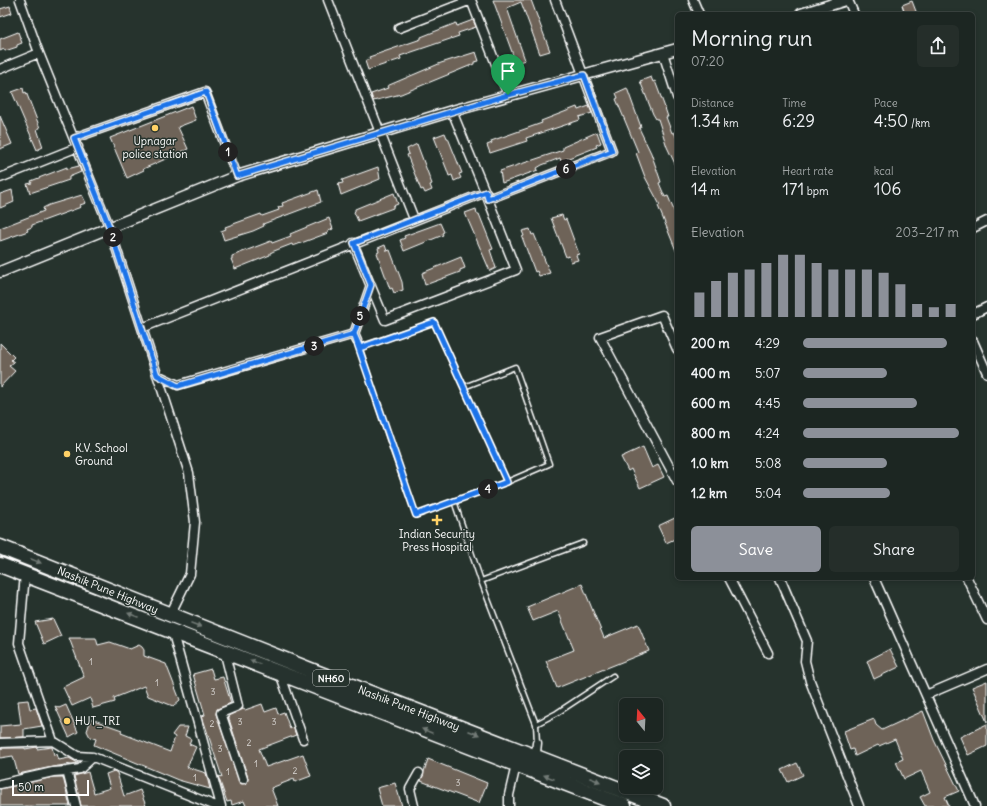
<!DOCTYPE html>
<meta charset="utf-8">
<style>
:root{--surface:#1c2622;--page:#252e2a;--text:#f1f3f6;--muted:#a0a5a5;--line:#3a4340;--accent:#8c9099}
body{margin:0;font-family:Delius,sans-serif;background:var(--page);color:var(--text);height:100vh;display:flex;flex-direction:column;font-size:15px;white-space:nowrap}
*{box-sizing:border-box;margin:0}
p{font-size:13px;color:var(--muted)}
.icon{flex:none;width:22px;height:22px;fill:none;stroke:currentColor;stroke-width:2;stroke-linecap:round;stroke-linejoin:round}
.map{position:relative;flex:1;overflow:hidden}
.panel{position:absolute;left:675px;top:12px;width:300px;height:568px;display:flex;flex-direction:column;background:var(--surface);border-radius:6px;box-shadow:0 2px 6px #0003,0 0 0 1px var(--line)}
.panel>*{flex:none}
.needle{width:26px;rotate:342deg}
.tools{position:absolute;left:619px;top:698px;display:grid;gap:8px}
.tools a{display:grid;place-items:center;width:44px;height:44px;border-radius:6px;background:var(--surface);box-shadow:0 2px 6px #0003,0 0 0 1px var(--line);font-size:20px}
.scale{position:absolute;left:12px;bottom:10px;width:77px;box-sizing:border-box;padding-left:4px;border:2px solid #fff;border-top:0;font-size:11px;line-height:14px;white-space:nowrap;color:#fff;-webkit-text-stroke:3px #26332d;paint-order:stroke}
.pin{position:absolute;display:grid;place-items:center;width:34px;height:34px;color:#fff;margin:-41px -17px;border-radius:50% 50% 50% 0;rotate:-45deg;box-shadow:0 0 4px #0007}
.pin .icon{rotate:45deg}
.km{position:absolute;width:20px;height:20px;margin:-10px;border-radius:50%;background:#222;color:#fff;font-size:11px;line-height:20px;text-align:center}
.round{display:grid;place-items:center;flex:none;width:42px;height:42px;border-radius:6px;background:var(--page)}
.head{display:flex;align-items:center;justify-content:space-between;height:68px;padding:0 16px}
h1{font-size:22px;font-weight:600;line-height:30px}
.metrics{display:grid;grid-template-columns:repeat(3,1fr);gap:6px;height:68px;padding:4px 16px}
.metrics div{display:grid;align-content:center}
.metrics b{font-size:17px;font-weight:600}
.metrics small{font-size:11px;font-weight:400}
.metrics p{font-size:11px}
.chart{height:112px;padding:8px 16px}
.chart p{display:flex;justify-content:space-between}
.chart svg{width:100%;height:72px;margin-top:4px;stroke:var(--accent);stroke-width:6}
.primary-button{display:flex;gap:8px;margin-top:auto;padding:8px 16px}
.primary-button a{flex:1;height:46px;border-radius:6px;background:var(--accent);color:#fff;font-size:16px;font-weight:600;line-height:46px;text-align:center}
.primary-button a+a{background:var(--page);color:var(--text)}
ul{padding:0 16px;list-style:none;font-size:13px}
li{display:grid;grid-template-columns:64px 48px 1fr;align-items:center;height:30px}
li i{height:10px;border-radius:5px;background:var(--accent)}
.map>svg:first-child{display:block}
.building{fill:#6e6458;stroke:#fff}
.lines{fill:none;stroke-linecap:round;stroke-linejoin:round}
.service-casing{stroke:#fff;stroke-width:7}
.minor-casing{stroke:#fff;stroke-width:11}
.tertiary-casing{stroke:#fff;stroke-width:13}
.trunk-casing{stroke:#fff;stroke-width:17}
.service{stroke:#26332d;stroke-width:4}
.minor{stroke:#26332d;stroke-width:8}
.tertiary{stroke:#26332d;stroke-width:10}
.trunk{stroke:#26332d;stroke-width:14}
.oneway{fill:#727a76}
.route-casing{stroke:#fff;stroke-width:8}
.route{stroke:#1a73e8;stroke-width:5}
.poi-dot{fill:#ffd166;stroke:#26332d;stroke-width:1.5}
.labels{text-anchor:middle;dominant-baseline:central;stroke-width:3;stroke-linejoin:round;paint-order:stroke}
.number-label{font-size:9px;fill:#dbd8d5}
.shield{fill:#26332d;stroke:#bec2c0;stroke-width:1}
.shield-label{font-size:10px;font-weight:bold;fill:#fff}
.poi-label{font-size:11px;fill:#fff;stroke:#26332d}
.street-label{font-size:11px;fill:#fff;stroke:#26332d}
</style>
<div class="map">
<svg width="987" height="806" viewBox="0 0 987 806">
<rect width="100%" height="100%" fill="#26332d"/>
<filter id="ink" filterUnits="userSpaceOnUse"><feTurbulence type="fractalNoise" baseFrequency=".025" numOctaves="2"/><feDisplacementMap in="SourceGraphic" scale="8" xChannelSelector="R" yChannelSelector="G"/><feConvolveMatrix kernelMatrix="1 2 1 2 8 2 1 2 1" color-interpolation-filters="sRGB"/></filter>
<g filter="url(#ink)">
<path class="building" d="M493,0h38l19,51 -10,3 -19,-52 -14,6 18,52 -9,3z
M912,1l5,13h-12l-3,-9z
M10,6l2,7 -12,4v-8z
M473,20l3,7 -18,6 1,3 -59,20 1,3 -33,11 -3,-9 5,-2 -1,-2 52,-18v-2l35,-14 1,3z
M18,32l4,11 -5,2v2l-12,4 -1,-2 -4,2v-12z
M476,52l3,9 -5,1v2l-73,30 -28,7 -2,-7 17,-6 -1,-2 54,-23z
M651,77l2,5 2,-1 9,24 4,12h-2l6,16 2,-1 3,7v29l-10,-21 -9,-28h-2l-3,-5 -13,-33z
M23,88l1,5 2,-1 14,36 -3,1 6,18 -6,3 -25,-58z
M627,88l14,39 -2,1 12,25 8,23 2,6 -2,1 6,14 3,-1 7,17 2,7v33l-19,-47 2,-1 -15,-28 -9,-24 2,-1 -22,-53 2,-1 -2,-5z
M191,106l5,14 -18,7 10,22 -45,20 1,1 -17,8 -17,-40z
M589,106l3,7 -13,4 1,3 -54,18 1,3 -37,12 -3,-8 5,-2 -1,-2 51,-18 -1,-2 36,-14 1,3z
M0,116l12,28 -12,5z
M597,132l4,11 -5,2 1,2 -36,14 -1,-3 -18,7 -5,3 1,2 -36,13 -2,-12 63,-21v-3z
M445,133l2,5h1l14,35 -3,1 2,4 -7,3 -2,-6 -3,1 -2,-6 -13,-33z
M417,144l15,40 -2,1 2,5 -7,3 -2,-4 -2,1 -14,-35 2,-1 -2,-5z
M79,166l2,6 -12,5v3l-39,13 -3,-9 5,-1 -1,-2 36,-14v2z
M378,167l2,12 -39,16 -3,-11 5,-1 -1,-3z
M12,190l2,12 -14,6v-14z
M318,190l3,12 -58,22 1,2 -11,5 -29,9 -3,-9 5,-2 -1,-2 36,-13 1,2 17,-6 -1,-3 5,-1 -1,-3z
M394,193l4,11 -5,2v2l-35,13 -4,-9 1,-1v-2z
M82,195l4,8 -6,2 1,2 -49,18v2l-5,2 1,2 -28,10v-13l44,-17 -1,-3 6,-3z
M476,209l1,5h2l14,35 -3,1 6,18 -6,3 -25,-58z
M562,215l2,5 2,-1 13,35 -3,1 2,5 -7,2 -2,-6 -3,1 -15,-39z
M329,218l4,11 -5,2v2l-35,13 -1,-2 -18,7 -4,2v2l-35,14 -4,-10h1v-3l39,-15 1,2 19,-7 -1,-2z
M440,223l4,9 -2,1 1,2 -39,16 -4,-11 5,-2 -1,-2z
M530,229l2,6 2,-1 16,39 -11,3 -2,-5 -2,1 -13,-35 2,-1 -2,-5z
M385,245l2,6 3,-1 12,32 1,8 -9,3 -2,-5 -2,1 -13,-36 2,-1 -1,-4z
M461,257l4,11 -5,2v2l-35,13 -3,-12z
M0,343l14,14 -3,3 3,2 -5,4 6,5 -15,16z
M643,447l9,21 6,-3 6,12 -24,11 -9,-19 -3,2 -7,-14z
M677,517v21l-11,5 -8,-17z
M582,584l22,54 34,-14 11,27 -92,37 -11,-27 28,-11 -16,-39 -25,10 -6,-14z
M53,619l8,17 -17,8 -9,-22z
M69,638h27l2,7 12,-3 20,7 9,-4 3,2 2,3v6l22,8 14,36 -7,6 -25,-10 -4,-10 -30,12 1,4 -22,6 -3,-10 -18,8 -9,-19 21,-10z
M890,649l9,18 -25,12 -7,-18z
M211,669l3,10 9,-2 8,26 -14,6 -1,5 24,69h7l1,-5 -20,-62 15,-7 2,1 17,-6 3,8 11,-4 2,6 6,-2 6,17 3,-2 3,8 -37,14 7,18 37,-13 8,22 -16,6 -1,-3 -23,9 7,18h-32l-2,-5 -12,4 -1,-4 -4,1 -9,-26 4,1 -20,-61 3,-1 -12,-41z
M987,681v41l-15,-35z
M28,700l2,9 6,-1 6,18 -18,3v8l-24,1v-12l21,-2 -3,-23z
M66,705l12,27 -9,5 -14,-31 4,2z
M923,711l11,29 25,51 -14,6 4,9h-24l-5,-9 10,-5 -9,-21 -17,8 -8,-17 7,-3 -8,-20 -16,7 -1,-1 -23,11 -2,-7 -3,1 -4,-12 -2,-7 30,-12 2,6 6,5z
M91,719l31,11 -1,3 49,19 5,-15 -3,-2 6,-8h10l-3,9 6,3 -2,5 7,3 -9,20 19,6 4,16 -32,-9 -84,-35 2,-6 -6,-2 -3,-6z
M987,724v22l-19,9 -8,-18z
M37,747v2l15,-2 2,8 3,-1 2,6 10,-2 9,5 -26,4 -34,7 -5,-18 -13,2v-10h25v1z
M428,759l59,24 -8,20 -58,-22z
M797,763l6,12 -15,7 -6,-12z
M114,771l3,2 7,23 16,-6 6,16h-65l-7,-30 14,-4 6,21 16,-5 -4,-14z
M54,777h9l7,29h-70v-17z
M395,783l7,23h-20l-5,-18z"/>
<g class="lines">
<defs>
<path id="service" d="M357,341l36,109 23,65 91,-33 -73,-160 -74,25
M464,387l51,-20 34,97 -42,18
M454,501l27,80 55,143 1,19
M481,581l102,-38
M536,724l21,-11 56,-37"/>
<path id="minor" d="M20,0l19,53 70,173 80,247 6,49 -5,52 -20,41
M328,0l86,219
M471,0l37,95
M693,0l6,14
M848,0l6,14
M399,28l72,-28
M663,53l14,44
M0,69l39,-16
M452,111l36,88 124,-48 -57,-151
M74,138l131,-46 32,84
M0,178l78,-31
M973,228l14,-7
M353,243l32,77 131,-50 -28,-71
M973,314l14,-7
M142,328l344,-136
M357,341l-3,-7 17,-49
M973,341l14,32
M677,349l-15,-34 -62,22 77,144
M157,375l21,10 176,-51
M25,574l-6,69 34,98 24,15 16,1 123,49
M729,578l39,75
M780,578l27,63 -2,20 5,20 49,125
M874,578l101,228
M967,578l20,42
M172,630l49,176
M224,650l14,56 -17,7 22,66
M280,673l23,66
M926,695l61,-26
M0,743l53,-2
M535,761l2,-18
M67,771l13,-2 13,-12
M0,784l53,-12 14,-1 9,35
M414,806l-4,-17 9,-16
M509,806v-11l8,-34"/>
<path id="tertiary" d="M801,14l45,-14
M0,272l237,-96 215,-65 225,-62"/>
<path id="trunk" d="M0,547l313,124 350,135
M0,565c209,79 416,162 624,241"/>
</defs>
<use href="#service" class="service-casing"/>
<use href="#minor" class="minor-casing"/>
<use href="#tertiary" class="tertiary-casing"/>
<use href="#trunk" class="trunk-casing"/>
<use href="#service" class="service"/>
<use href="#minor" class="minor"/>
<use href="#tertiary" class="tertiary"/>
<use href="#trunk" class="trunk"/>
</g>
<defs><path id="oneway-solid" d="M-6-.8H1V-3.2L6.5 0L1 3.2V.8H-6Z"/></defs>
<g class="oneway">
<use href="#oneway-solid" transform="translate(36 561) rotate(22)"/>
<use href="#oneway-solid" transform="translate(133 615) rotate(-159)"/>
<use href="#oneway-solid" transform="translate(196 625) rotate(21)"/>
<use href="#oneway-solid" transform="translate(255 662) rotate(-159)"/>
<use href="#oneway-solid" transform="translate(427 731) rotate(-158)"/>
<use href="#oneway-solid" transform="translate(474 733) rotate(21)"/>
<use href="#oneway-solid" transform="translate(549 777) rotate(-159)"/>
<use href="#oneway-solid" transform="translate(595 780) rotate(21)"/>
</g>
</g>
<g class="lines" filter="url(#ink)">
<defs>
<path id="route" d="M508,95l-271,81 -31,-84 -132,46 35,88 48,149 21,11 176,-52 62,181 91,-33 -73,-160 -74,26 -6,-14 17,-49 -17,-42 132,-51 2,7 124,-48 -28,-76 -76,20"/>
</defs>
<use href="#route" class="route-casing"/>
<use href="#route" class="route"/>
</g>
<g class="poi-dot">
<circle cx="155" cy="128" r="4"/>
<circle cx="67" cy="454" r="4"/>
<path d="M435 514h4v4h4v4h-4v4h-4v-4h-4v-4h4z"/>
<circle cx="67" cy="721" r="4"/>
</g>
<g class="labels">
<g class="number-label">
<text x="91" y="661">1</text>
<text x="157" y="682">1</text>
<text x="213" y="691">3</text>
<text x="240" y="721">3</text>
<text x="274" y="721">3</text>
<text x="212" y="723">2</text>
<text x="249" y="742">2</text>
<text x="220" y="748">3</text>
<text x="256" y="763">1</text>
<text x="295" y="770">2</text>
<text x="228" y="771">1</text>
<text x="195" y="777">1</text>
<text x="458" y="782">3</text>
</g>
<rect class="shield" x="313" y="670" width="36" height="16" rx="3"/>
<g class="shield-label">
<text x="331" y="678">NH60</text>
</g>
<g class="poi-label">
<text x="155" y="141">Upnagar<tspan x="155" dy="13">police station</tspan></text>
<text x="75" y="448" text-anchor="start">K.V. School<tspan x="75" dy="13">Ground</tspan></text>
<text x="437" y="534">Indian Security<tspan x="437" dy="13">Press Hospital</tspan></text>
<text x="75" y="721" text-anchor="start">HUT_TRI</text>
</g>
<g class="street-label">
<text transform="translate(108 590) rotate(22)">Nashik Pune Highway</text>
<text transform="translate(409 708) rotate(21)">Nashik Pune Highway</text>
</g>
</g>
</svg>
<div class="tools">
<a><svg class="needle" viewBox="-14 -14 28 28"><path d="M0-13l5 13h-10z" fill="#e53935"/><path d="M0 13l5-13h-10z" fill="#a0a5a5"/></svg></a>
<a><svg class="icon" aria-label="layers" viewBox="0 0 24 24"><path d="M12 4l9 5-9 5-9-5zM3 14l9 5 9-5"/></svg></a>
</div>
<div class="scale">50 m</div>
<div class="pin" style="left:508px;top:95px;background:#1e9e55"><svg class="icon" aria-label="arrive" viewBox="0 0 24 24"><path d="M6 21V4h12l-3 4 3 4H6"/></svg></div>
<b class="km" style="left:228px;top:152px">1</b>
<b class="km" style="left:113px;top:237px">2</b>
<b class="km" style="left:314px;top:346px">3</b>
<b class="km" style="left:488px;top:489px">4</b>
<b class="km" style="left:360px;top:316px">5</b>
<b class="km" style="left:566px;top:169px">6</b>
<section class="panel">
<div class="head"><div><h1>Morning run</h1><p>07:20</p></div><a class="round"><svg class="icon" aria-label="share" viewBox="0 0 24 24"><path d="M12 15V3M7 8l5-5 5 5M5 13v7h14v-7"/></svg></a></div>
<div class="metrics">
<div><p>Distance</p><b>1.34<small> km</small></b></div>
<div><p>Time</p><b>6:29</b></div>
<div><p>Pace</p><b>4:50<small> /km</small></b></div>
</div>
<div class="metrics">
<div><p>Elevation</p><b>14<small> m</small></b></div>
<div><p>Heart rate</p><b>171<small> bpm</small></b></div>
<div><p>kcal</p><b>106</b></div>
</div>
<div class="chart"><p><span>Elevation</span>203–217 m</p>
<svg viewBox="0 0 160 44" preserveAspectRatio="none"><path d="M5 44V29M15 44V22M25 44V17M35 44V15M45 44V11M55 44V6M65 44V6M75 44V11M85 44V15M95 44V15M105 44V15M115 44V17M125 44V24M135 44V36M145 44V38M155 44V36"/></svg>
</div>
<ul>
<li><b>200 m</b>4:29<i style="width:92%"></i></li>
<li><b>400 m</b>5:07<i style="width:54%"></i></li>
<li><b>600 m</b>4:45<i style="width:73%"></i></li>
<li><b>800 m</b>4:24<i style="width:100%"></i></li>
<li><b>1.0 km</b>5:08<i style="width:54%"></i></li>
<li><b>1.2 km</b>5:04<i style="width:56%"></i></li>
</ul>
<div class="primary-button"><a>Save</a><a>Share</a></div>
</section>
</div>
